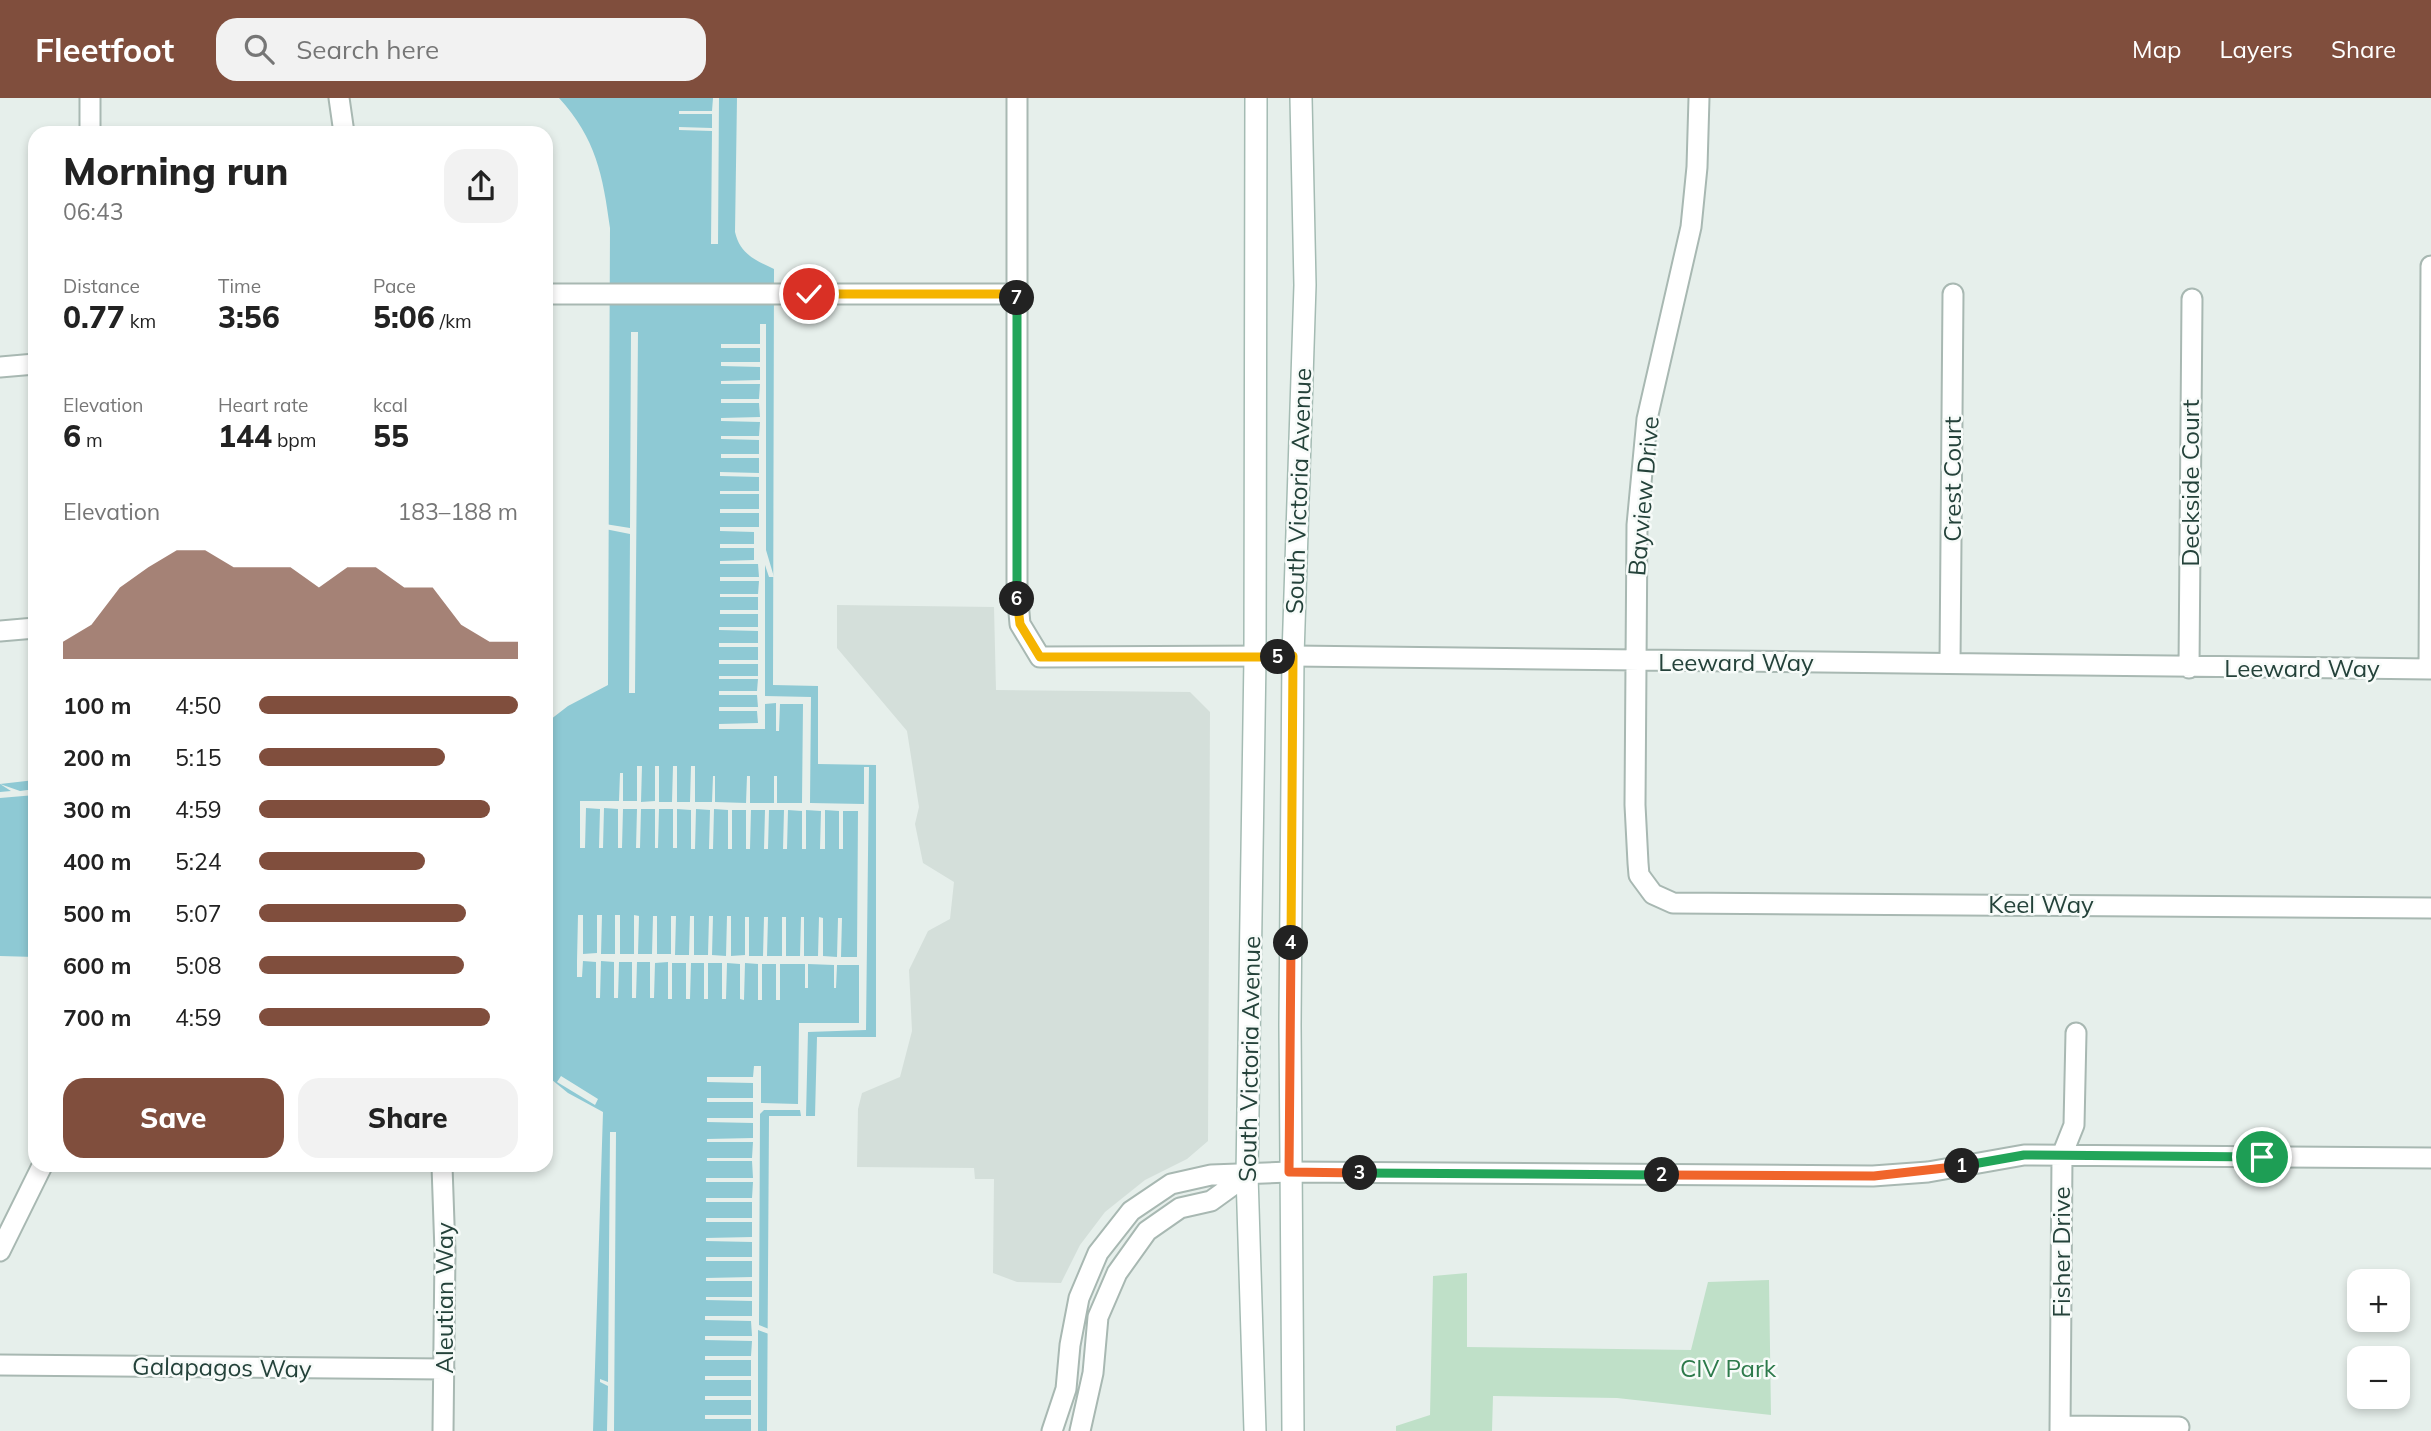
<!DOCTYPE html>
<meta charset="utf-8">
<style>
:root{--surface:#fff;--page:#f2f2f2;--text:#222;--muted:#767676;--accent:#804e3d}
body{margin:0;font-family:Mulish,sans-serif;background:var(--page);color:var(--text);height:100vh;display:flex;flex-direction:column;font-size:26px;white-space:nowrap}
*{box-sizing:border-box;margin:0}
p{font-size:23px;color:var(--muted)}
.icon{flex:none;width:38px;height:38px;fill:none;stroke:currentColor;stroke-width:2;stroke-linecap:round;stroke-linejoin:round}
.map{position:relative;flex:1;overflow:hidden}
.side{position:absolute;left:28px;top:28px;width:525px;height:1046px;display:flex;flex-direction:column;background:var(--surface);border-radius:21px;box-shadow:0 4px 10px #0003}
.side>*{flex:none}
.buttons{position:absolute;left:2347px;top:1171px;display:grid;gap:14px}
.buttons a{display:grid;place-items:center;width:63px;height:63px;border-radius:14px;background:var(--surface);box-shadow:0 4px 10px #0003;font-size:35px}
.pin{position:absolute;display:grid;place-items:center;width:60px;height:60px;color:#fff;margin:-30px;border:4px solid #fff;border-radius:50%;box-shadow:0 2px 7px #0007}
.km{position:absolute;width:35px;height:35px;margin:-18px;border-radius:50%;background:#222;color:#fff;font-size:19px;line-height:35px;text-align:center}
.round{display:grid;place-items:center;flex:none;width:74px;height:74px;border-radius:21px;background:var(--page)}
.head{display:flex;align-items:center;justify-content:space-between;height:119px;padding:0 35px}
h1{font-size:38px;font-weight:800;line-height:52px}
.metrics{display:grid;grid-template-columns:repeat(3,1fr);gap:10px;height:119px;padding:7px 35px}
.metrics div{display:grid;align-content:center}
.metrics b{font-size:30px;font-weight:800}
.metrics small{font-size:19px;font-weight:400}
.metrics p{font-size:19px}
.chart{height:196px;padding:14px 35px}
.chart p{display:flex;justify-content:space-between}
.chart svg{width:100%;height:126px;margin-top:7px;fill:var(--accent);opacity:.7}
.button{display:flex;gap:14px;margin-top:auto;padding:14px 35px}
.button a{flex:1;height:80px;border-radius:21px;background:var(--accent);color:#fff;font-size:28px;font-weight:800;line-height:80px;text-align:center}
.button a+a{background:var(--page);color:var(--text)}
ul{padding:0 35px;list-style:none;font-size:23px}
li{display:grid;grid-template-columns:112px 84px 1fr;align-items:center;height:52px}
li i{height:18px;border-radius:9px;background:var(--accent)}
header{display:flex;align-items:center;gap:42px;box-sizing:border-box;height:98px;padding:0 35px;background:var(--accent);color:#fff}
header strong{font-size:33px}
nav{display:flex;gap:38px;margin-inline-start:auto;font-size:24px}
.search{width:490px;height:63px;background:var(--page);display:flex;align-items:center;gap:18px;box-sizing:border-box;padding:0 24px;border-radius:21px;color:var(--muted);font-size:26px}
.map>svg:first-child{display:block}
.built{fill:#d4dfda}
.green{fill:#bfe0c8}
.water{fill:#8ec9d4}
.pier{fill:#e6efeb}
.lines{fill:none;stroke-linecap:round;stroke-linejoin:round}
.street-casing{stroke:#a8b8b2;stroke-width:23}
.secondary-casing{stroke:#a4bbb3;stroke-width:24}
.street{stroke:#fff;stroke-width:19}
.secondary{stroke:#fff;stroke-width:21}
.split-1-casing{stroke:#fff;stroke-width:14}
.split-2-casing{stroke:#fff;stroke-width:14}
.split-3-casing{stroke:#fff;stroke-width:14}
.split-4-casing{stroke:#fff;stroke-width:14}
.split-5-casing{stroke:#fff;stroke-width:14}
.split-6-casing{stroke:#fff;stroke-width:14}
.split-7-casing{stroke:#fff;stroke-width:14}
.split-8-casing{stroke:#fff;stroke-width:14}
.split-1{stroke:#22a559;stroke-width:9}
.split-2{stroke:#f0652b;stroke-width:9}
.split-3{stroke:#22a559;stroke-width:9}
.split-4{stroke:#f0652b;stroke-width:9}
.split-5{stroke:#f5b400;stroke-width:9}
.split-6{stroke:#f5b400;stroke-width:9}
.split-7{stroke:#22a559;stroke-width:9}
.split-8{stroke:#f5b400;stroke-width:9}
.labels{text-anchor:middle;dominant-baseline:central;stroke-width:5;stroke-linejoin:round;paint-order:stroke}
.street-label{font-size:24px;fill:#24423a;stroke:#f7fbf9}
.park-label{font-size:24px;fill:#2d7a4b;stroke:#f7fbf9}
</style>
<header>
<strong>Fleetfoot</strong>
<div class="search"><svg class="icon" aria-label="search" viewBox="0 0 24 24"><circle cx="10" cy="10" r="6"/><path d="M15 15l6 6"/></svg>Search here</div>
<nav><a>Map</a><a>Layers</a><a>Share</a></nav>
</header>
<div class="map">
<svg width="2431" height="1333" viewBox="0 0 2431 1333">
<rect width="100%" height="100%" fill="#e6efeb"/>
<path class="built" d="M837,507l157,2 2,83 194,2 20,20 -2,429 -21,18 -42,21 -40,32 -25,33 -19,38 -44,-1 -24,-9 1,-94h-19l-1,-11 -117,-1 1,-58 4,-16 38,-16 12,-46 -3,-61 19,-39 22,-12 4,-37 -31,-19 -8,-39 4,-17 -12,-76 -70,-83z"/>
<path class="green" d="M1467,1175v74l224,3 17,-68 61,-2 2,135 -154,-17 -124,-2 -1,35h-96v-5l34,-11 3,-139z"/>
<path class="water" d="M559,0h178l-2,134c5,22 20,28 39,37l-1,416 45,1v78l58,1v272h-59l-2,79h-46l-2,315h-174l10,-319 -35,-19 -22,-18v-352l22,-17 40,-21 2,-457c-7,-52 -14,-90 -51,-130z
M35,682v177l-35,-1v-172z"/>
<path class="pier" d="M713,0h6l-1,146h-7l1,-113 -33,-1v-3l33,1v-14h-33v-3h33z
M760,226h6v226l8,27h-5l-4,-12v131l46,1 -1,106 54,1v-37h5l-3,263 -58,2 -2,84h-5l-1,-6h-36l-4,4 -1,211 10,4v5l-11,-4v101h-7v-12h-46v-4h46v-15h-46v-4h46v-16h-46v-4h46v-16h-46v-4h46l1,-15 -47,-1v-4h47l-1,-15 -46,-1v-4h47v-15l-46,-1v-3h46v-16h-46v-3l46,-1v-16h-46v-4h46v-15l-46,-1v-3l46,-1v-15h-46v-4h46v-16h-46v-4h46l1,-16h-47v-4h47l-1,-17h-45v-3h45l1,-16h-46v-3l46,-1v-15l-46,-1v-4h46v-16h-46v-4h46v-15l-46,-1v-5h46l1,-11h7v37l37,1 1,-81h60v-58h-22l-1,23h-2v-23l-26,-1v24h-3v-24h-25v36h-4v-36h-14v36h-4v-36l-13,-1 -1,37 -4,-1v-35l-13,-1 -1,36h-4v-36h-14v36h-4v-36h-13l-1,36h-4v-36h-14v36h-4v-37l-13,1 -1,35h-4v-36h-13l-1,36h-4v-36h-13l-1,36h-4v-36l-13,-1 -1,37h-4v-36l-13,-1 -1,16h-5v-16l1,-46h5v39l14,-1v-38h5l-1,39h14v-39h5v39h14v-39l5,1 -1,38h14l1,-38h4v38h14v-38h5l-1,39h14l1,-39h4v39h14l1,-39h4l-1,39 14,1 1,-40h4v40l14,-1v-38h4v39h14l1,-39h4l-1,39h15v-39h4v39h14l1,-39h3v39h14l1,-39 4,1v38l14,1 1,-39h4l-1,39h16l1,-146h-15v38h-4v-38l-14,-1v39h-5l1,-38 -15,-1v39h-4v-38l-14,-1 -1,39h-4l1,-39h-15l-1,39h-4l1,-39h-14l-1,39h-4v-39h-14v39h-4v-39l-14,-1 -1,40h-4l1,-39 -14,-1 -1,40h-4v-39l-14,-1v39h-4v-39h-14l-1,39h-3v-39h-14l-1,39h-4l1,-39h-14l-1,39h-4v-39l-14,-1 -1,40h-4l1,-39 -14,-1 -1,40h-5v-47h39l1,-28h3v28h14v-35h5l-1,36 14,-1v-35h4v36h13l1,-36h4v36h13l1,-36h4v36h17l1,-26h2v26l31,1 1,-27h3v27h24v-27h3v27h25l1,-99h-23l-1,27h-3v-28l-11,1v25h-46v-5l39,-1 -1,-12h-38v-4h39l-1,-12h-38v-4h38l1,-12h-39v-3h39v-12h-39v-4h39v-13h-39v-4h39v-12l-39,-1v-3h39v-13h-38v-4h38v-13h-38v-3h38l1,-13h-39v-4h39l-1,-13h-38v-3l34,-1v-12h-34v-4h34v-12l-34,-1v-4h39v-14h-39v-4h39v-15h-39v-3h39v-14l-39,-1v-4l39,1v-15h-38v-4h38v-14l-38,-1v-3h38l1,-14 -39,-1v-3l39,-1 -1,-14h-38v-4h38l1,-15h-39v-3l39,-1v-13l-39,-1v-4h39v-14h-39v-4h39z
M631,234h7l-3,361h-6l1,-159 -25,-5v-5l25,4z
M0,686l20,7 15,-2v6l-35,3v-6l11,-1z
M561,978l37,23 -3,6 -38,-23z
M610,1034h6l-2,299h-7l1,-45 -8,-4v-3l8,3z"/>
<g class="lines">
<defs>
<path id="street" d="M339,0l5,35
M1017,0v492l3,34 20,33 253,-1 1138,13
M1699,0l-2,69 -6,60 -44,192 -10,106 -2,280 3,58 1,12 14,19 20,9 758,5
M90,35v-35
M546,196h471
M0,269l35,-3
M0,533l35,-3
M1950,565l3,-369
M2189,570l3,-369
M2429,571l2,-403
M442,1068l3,86 -2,179
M0,1153l42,-85
M0,1267l444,4
M2061,1328l118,1
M1052,1333l14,-42 4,-44 9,-47 19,-45 33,-42 40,-27 40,-9 78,-3 584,4 55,-4 96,-17 407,3
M1080,1333l13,-58 5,-56 19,-44 30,-42 33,-23 31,-7 36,-26
M2060,1333l2,-276 12,-30 2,-92"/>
<path id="secondary" d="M1255,1333l-8,-256 8,-518 1,-559
M1293,1333l-3,-406 3,-369 12,-371 -4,-187"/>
</defs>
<use href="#street" class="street-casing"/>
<use href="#secondary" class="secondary-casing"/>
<use href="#street" class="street"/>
<use href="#secondary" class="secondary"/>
</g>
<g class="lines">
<defs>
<path id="split-1" d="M1962,1068l62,-11 238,2"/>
<path id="split-2" d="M1662,1077l212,1 88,-10"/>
<path id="split-3" d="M1360,1075l302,2"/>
<path id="split-4" d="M1291,845l-2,229 71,1"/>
<path id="split-5" d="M1278,559l15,-1 -2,287"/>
<path id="split-6" d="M1017,501l3,25 20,33h238"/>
<path id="split-7" d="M1017,200v301"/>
<path id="split-8" d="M809,196h208v4"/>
</defs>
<use href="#split-1" class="split-1-casing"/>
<use href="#split-2" class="split-2-casing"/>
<use href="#split-3" class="split-3-casing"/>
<use href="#split-4" class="split-4-casing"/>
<use href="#split-5" class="split-5-casing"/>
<use href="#split-6" class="split-6-casing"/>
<use href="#split-7" class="split-7-casing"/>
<use href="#split-8" class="split-8-casing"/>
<use href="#split-1" class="split-1"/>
<use href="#split-2" class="split-2"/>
<use href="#split-3" class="split-3"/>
<use href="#split-4" class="split-4"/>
<use href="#split-5" class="split-5"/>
<use href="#split-6" class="split-6"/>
<use href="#split-7" class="split-7"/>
<use href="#split-8" class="split-8"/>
</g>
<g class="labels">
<g class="street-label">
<text transform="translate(1952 381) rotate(-90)">Crest Court</text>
<text transform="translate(2190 385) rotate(-90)">Deckside Court</text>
<text transform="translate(1298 393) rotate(-88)">South Victoria Avenue</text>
<text transform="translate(1643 398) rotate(-85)">Bayview Drive</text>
<text x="1736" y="564">Leeward Way</text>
<text x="2302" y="570">Leeward Way</text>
<text x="2041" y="806">Keel Way</text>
<text transform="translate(1249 961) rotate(-89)">South Victoria Avenue</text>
<text transform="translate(2061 1154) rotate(-90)">Fisher Drive</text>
<text transform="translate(444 1200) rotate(-90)">Aleutian Way</text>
<text transform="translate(222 1269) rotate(1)">Galapagos Way</text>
</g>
<g class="park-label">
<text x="1728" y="1270">CIV Park</text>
</g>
</g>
</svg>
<div class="buttons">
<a>+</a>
<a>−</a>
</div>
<div class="pin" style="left:2262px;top:1059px;background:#1e9e55"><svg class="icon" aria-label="arrive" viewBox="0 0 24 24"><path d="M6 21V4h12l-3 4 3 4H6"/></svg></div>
<div class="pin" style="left:809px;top:196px;background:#d93025"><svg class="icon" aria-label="check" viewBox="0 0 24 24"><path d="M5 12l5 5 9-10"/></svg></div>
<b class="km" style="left:1962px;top:1068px">1</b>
<b class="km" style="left:1662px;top:1077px">2</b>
<b class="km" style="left:1360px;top:1075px">3</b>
<b class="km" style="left:1291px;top:845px">4</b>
<b class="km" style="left:1278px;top:559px">5</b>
<b class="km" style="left:1017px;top:501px">6</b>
<b class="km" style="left:1017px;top:200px">7</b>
<section class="side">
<div class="head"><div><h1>Morning run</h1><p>06:43</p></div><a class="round"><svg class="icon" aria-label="share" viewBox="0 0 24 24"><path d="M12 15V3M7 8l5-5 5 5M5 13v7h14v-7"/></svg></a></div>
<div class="metrics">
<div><p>Distance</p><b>0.77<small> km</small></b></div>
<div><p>Time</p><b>3:56</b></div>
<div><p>Pace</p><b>5:06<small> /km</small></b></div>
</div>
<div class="metrics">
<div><p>Elevation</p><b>6<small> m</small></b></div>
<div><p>Heart rate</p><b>144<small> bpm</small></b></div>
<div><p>kcal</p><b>55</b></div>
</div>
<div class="chart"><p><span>Elevation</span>183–188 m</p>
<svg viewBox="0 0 160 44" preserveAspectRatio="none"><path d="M0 44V38L10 32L20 19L30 12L40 6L50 6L60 12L70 12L80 12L90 19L100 12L110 12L120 19L130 19L140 32L150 38L160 38V44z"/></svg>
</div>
<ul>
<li><b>100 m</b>4:50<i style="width:100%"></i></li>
<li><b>200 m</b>5:15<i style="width:72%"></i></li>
<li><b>300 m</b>4:59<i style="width:89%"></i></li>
<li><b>400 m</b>5:24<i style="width:64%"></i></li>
<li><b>500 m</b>5:07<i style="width:80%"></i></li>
<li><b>600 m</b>5:08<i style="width:79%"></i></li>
<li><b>700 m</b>4:59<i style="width:89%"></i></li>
</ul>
<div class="button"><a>Save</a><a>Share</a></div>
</section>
</div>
